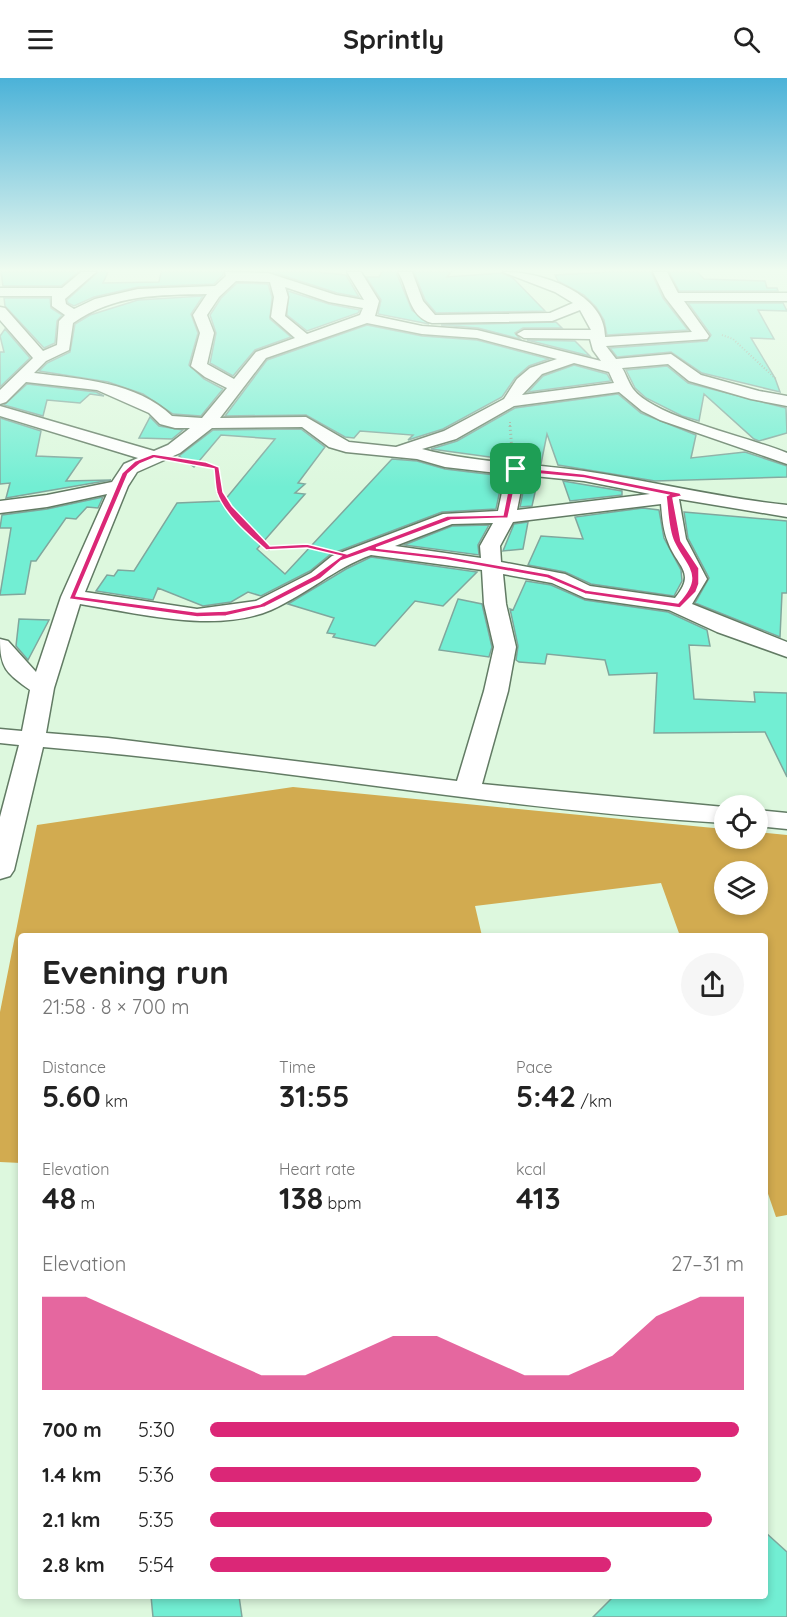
<!DOCTYPE html>
<meta charset="utf-8">
<style>
:root{--surface:#fff;--page:#f6f6f6;--text:#222;--muted:#767676;--accent:#db2777}
body{margin:0;font-family:Quicksand,sans-serif;background:var(--page);color:var(--text);height:100vh;display:flex;flex-direction:column;font-size:22px;white-space:nowrap}
*{box-sizing:border-box;margin:0}
p{font-size:20px;color:var(--muted)}
.icon{flex:none;width:33px;height:33px;fill:none;stroke:currentColor;stroke-width:2;stroke-linecap:round;stroke-linejoin:round}
.map{position:relative;flex:1;overflow:hidden}
.panel{position:absolute;left:18px;top:855px;width:750px;height:666px;display:flex;flex-direction:column;background:var(--surface);border-radius:6px;box-shadow:0 3px 9px #0003}
.panel>*{flex:none}
.buttons{position:absolute;left:714px;top:717px;display:grid;gap:12px}
.buttons a{display:grid;place-items:center;width:54px;height:54px;border-radius:50%;background:var(--surface);box-shadow:0 3px 9px #0003;font-size:30px}
.pin{position:absolute;display:grid;place-items:center;width:51px;height:51px;color:#fff;margin:-26px;border-radius:12px;box-shadow:0 3px 9px #0006}
.round{display:grid;place-items:center;flex:none;width:63px;height:63px;border-radius:32px;background:var(--page)}
.head{display:flex;align-items:center;justify-content:space-between;height:102px;padding:0 24px}
h1{font-size:33px;font-weight:800;line-height:45px}
.metrics{display:grid;grid-template-columns:repeat(3,1fr);gap:9px;height:102px;padding:6px 24px}
.metrics div{display:grid;align-content:center}
.metrics b{font-size:30px;font-weight:800}
.metrics small{font-size:16px;font-weight:400}
.metrics p{font-size:16px}
.chart{height:168px;padding:12px 24px}
.chart p{display:flex;justify-content:space-between}
.chart svg{width:100%;height:108px;margin-top:6px;fill:var(--accent);opacity:.7}
ul{padding:0 24px;list-style:none;font-size:20px}
li{display:grid;grid-template-columns:96px 72px 1fr;align-items:center;height:45px}
li i{height:15px;border-radius:8px;background:var(--accent)}
header{display:flex;justify-content:space-between;align-items:center;height:78px;padding:0 24px;background:var(--surface);font-size:27px;font-weight:800}
.map>svg:first-child{display:block}
.forest{fill:#d2ab50;fill-rule:evenodd}
.building{fill:#72eed3;stroke:#80a79d;stroke-width:1.5}
.lines{fill:none;stroke-linecap:round;stroke-linejoin:round}
.street-casing{stroke:#627b64;stroke-width:3}
.path-far1{stroke:#91a592;stroke-width:2;stroke-dasharray:1 2;stroke-linecap:butt}
.path{stroke:#91a592;stroke-width:3;stroke-dasharray:1 3;stroke-linecap:butt}
.street{fill:#fff;fill-rule:evenodd}
.route{fill:#db2777;stroke:#fff;stroke-width:1.5;fill-rule:evenodd}
</style>
<header><svg class="icon" aria-label="menu" viewBox="0 0 24 24"><path d="M4 6h16M4 12h16M4 18h16"/></svg>Sprintly<svg class="icon" aria-label="search" viewBox="0 0 24 24"><circle cx="10" cy="10" r="6"/><path d="M15 15l6 6"/></svg></header>
<div class="map">
<svg width="787" height="1539" viewBox="0 0 787 1539">
<rect width="100%" height="100%" fill="#ddf8de"/>
<path class="forest" d="M293,709l431,42v9h34v-6l29,3v380l-11,2 -11,-32v-249h-85l-19,-53 -186,23 7,30h-461v227l-21,-1v-150l37,-187zM724,794h34v32h-34z"/>
<path class="building" d="M1,194h77l-17,14h-58z
M98,194h10l-5,11 56,-1 2,-10h62v3l-9,9 -76,3 -44,10 -20,9 -6,-3 -1,-3z
M272,194h46l28,3 13,22 -22,-4z
M382,194h14l16,38 17,14 -51,-10 3,-14 -15,-23h13z
M414,194h37l-4,5 55,-4 11,5 32,33 -109,2 -11,-13z
M609,194h42l12,26 25,32 -81,5 -3,-15 -8,-13 -12,-12 -26,-14 -3,-6z
M669,194h28l7,7 61,2 2,7h10l1,3h-99z
M237,205l31,1 4,13 -2,22 21,18 -36,13 -22,26 -23,-13 6,-30 -6,-18 11,-17z
M288,213l41,13 31,6 -2,3 -51,18 -20,-16z
M203,218l-12,18 7,19 -9,32 15,14 19,10 -22,27 -28,-2 -30,-20 -35,-12 -69,-11 8,-8 23,-11 5,-28 15,-9 48,-15z
M4,220h46l1,10 11,7 -5,6 -2,22 -11,5 -39,-42z
M688,225h95l4,8 -29,-1 16,29 -23,-1 24,40 5,14 -78,-19 -31,-21 -54,5 -7,-9 97,-7 4,-6z
M556,244l6,6h-39l-8,5 5,6 -42,-11 -37,-3z
M367,247l55,11 55,4 72,19 -20,7 -14,12 -13,19 -59,32 -35,11 5,-5 -53,-4 -6,7 -9,-1 -39,-22 -81,1 42,-56z
M5,251l25,29 -30,29v-35h4l-4,-16z
M527,262l48,1 15,15z
M574,287l33,9 4,7 -83,11 15,-16z
M667,288l21,17 98,25 1,25 -28,8 -5,-2 -50,-45 -5,27 -17,-5 -36,-18 -11,-10 -9,-18z
M27,306l69,8 8,4 -14,-2 -10,9 -33,-3 -4,16 -39,-11z
M618,316l23,19 55,22 -5,23 54,-6 42,14v11l-132,4 -97,-16 -11,-31 -6,30 -110,-15 26,-8 58,-33z
M150,339l9,9 24,4 -11,9 -33,-1z
M0,340l41,13 -5,25 46,2 -16,23 45,-1 -105,18 4,-15 -10,1z
M301,351l24,18 -27,36 7,1 -10,9 10,1 -48,55 28,25 107,-115 25,2 28,8 58,7 -7,33 -54,3 -111,42 -21,17 -49,25 -13,-4 -17,10 -28,4 -45,-18 -5,12 -57,-9 11,-16 7,1 4,-6 16,1 43,-68 47,-2 51,-62 -54,-4 -27,32 -15,-11 34,-26z
M526,399l12,2 -6,27 -12,1z
M563,403l59,10v4l-52,6z
M103,419l-5,11 -11,-1 -11,12 -10,-1 -30,43h-5l-6,33 -25,1 11,-67h-11l2,-13 45,-6z
M643,430l16,2 5,28 17,32 1,11 -8,15 -83,-12 -26,-12 -37,-7 13,-29 42,3 -8,-22z
M684,434l103,9v72h-5l-2,44 -85,-34 14,-25 -21,-40z
M528,444l-5,27 -20,2 11,-27z
M489,447l-11,20 1,10 -75,-10 48,-19z
M371,479l106,15 -34,34 -28,-5 -40,45 -42,-9 2,-3 -8,-1 7,-15 -46,-14 58,-35z
M526,503l25,4 34,15 83,12 39,18 3,16 -21,-1 5,54 61,3 -1,-10 33,1v84l-22,-45 -111,1 3,-60 -48,2 -4,-15 -58,-6 -2,10 -26,-2 -3,-2 2,-14 -8,-37 3,1z
M458,521l24,5 10,43 -3,10 -50,-7z
M19,541l30,1 -21,40 -12,-14z
M765,1454l22,20v65h-194l21,-21h151z
M151,1518h88l3,21h-89z"/>
<g class="lines">
<defs>
<path id="street" d="M81,194h15l-31,27 1,5 8,5 21,-10 43,-10 77,-3 11,-10 -1,-4 43,1 68,22 28,5 -17,-28h14l18,29 -4,15 47,10 55,4 124,31 -8,-11 -3,-11 -66,-1 -7,-4 7,-4h67l-11,-20 -28,11 -120,2c-24,-6 -23,-34 -34,-51h14l11,29 12,14 115,-2 23,-10 -18,-11 -52,-20c36,-1 103,21 102,65l87,-5 -27,-35 -12,-25h14l11,21h109v8h-103l25,35 -2,3 -101,7 10,13 55,-5 30,21 58,16 28,5v10l-36,-7 -62,-18 -21,-17 -46,4c4,6 6,14 11,21 22,29 117,48 154,64v11l-127,-44 -18,-9 -23,-19 -105,14 -58,33 -34,10c53,14 108,14 162,22 68,10 135,27 203,34v12l-108,-18 7,40 21,40 -15,25 95,38v15l-70,-25 -48,-22 -84,-12 -33,-15 -49,-9 3,30 10,43 -8,44 -26,93 242,23v16c-228,-14 -453,-57 -681,-76l-29,123 -4,6 -10,3v-62l19,-72 -19,-2v-14l22,2 8,-41c-23,-17 -30,-21 -30,-51l8,2 28,31 25,-75 46,-103 -60,13 -47,6v-12l47,-6 65,-13 12,-18 14,-6 -138,-42v-10l154,45 14,-6 22,-17h-15l-15,-4 -11,-11 -52,-23 -71,-8 -20,20 -6,2v-14l33,-32 -33,-38v-13l5,1 38,43 14,-6 2,-24 6,-6 -13,-9v-10h-52v-8h62zM236,203l34,1 4,15 -3,20 24,21 -39,14 -22,27 -27,-15 7,-31 -7,-18 12,-18zM285,209l44,15 34,6 -3,7 -53,19 -22,-18 3,-19zM207,216l-14,21 7,18 -9,33 14,11 22,11 -25,30 -30,-2c-35,-34 -91,-37 -138,-43l12,-12 23,-11 4,-27c41,-29 86,-28 134,-29zM367,245l55,11 55,4 80,21 -27,9 -13,11 -13,20 -60,32 -48,16 -47,-5 -43,-25 -86,1 46,-60zM574,285l35,9 5,11 -92,12 20,-21zM302,349l27,20 17,5 71,7 28,8 61,7 -8,37 -55,3 -111,42 -21,17 -55,28 -59,8 -112,-17 43,-106 9,-14 43,-19 32,-25zM524,397l60,6 66,13 -133,16zM661,426c1,12 2,26 7,38 9,25 29,30 7,56l-85,-12 -25,-12 -64,-12 -1,-16 13,-24zM493,445l-13,23 1,12 -86,-12 57,-22zM371,477l111,15 2,34 10,43 -10,44 -27,90 -349,-43 -62,-5 8,-45 26,-84c58,9 135,30 191,6 36,-16 64,-42 100,-55z
M758,732l29,3v16l-29,-3z"/>
</defs>
<use href="#street" class="street-casing"/>
<path class="path-far1" d="M722,257l11,4 43,40
M510,344v5"/>
<path class="path" d="M510,348l2,25
M193,384l24,6c3,38 23,58 52,81l26,-3 26,2"/>
<use href="#street" class="street"/>
</g>
<linearGradient id="sky" x2="0" y2="1"><stop stop-color="#4bb2d8"/><stop offset="0.47" stop-color="#f0fcf0"/><stop offset="1" stop-color="#f0fcf0" stop-opacity="0"/></linearGradient>
<rect width="787" height="409" fill="url(#sky)"/>
<path class="route" d="M153,376l53,8 13,5 4,25 9,14 38,40 37,-2 40,10 100,-38 56,-1 9,-46 4,-2 68,7 96,19 2,3 -9,2 8,43 18,27v16l-3,8 -16,16 -95,-14 -38,-16 -101,-18 -77,-9 -28,10 -21,18 -55,28 -39,9 -29,1 -128,-18 53,-126 13,-12zM154,380l60,11c1,7 1,17 3,24 8,22 32,42 49,57l41,-2 34,8 -26,19 -55,29 -34,7 -29,1 -121,-16 52,-122 12,-10zM518,394l66,6 84,17 -2,1c2,15 2,34 8,46 13,27 30,33 4,61l-92,-13 -37,-16 -103,-18 -70,-8 75,-28 57,-2z"/>
</svg>
<div class="buttons">
<a><svg class="icon" aria-label="locate" viewBox="0 0 24 24"><circle cx="12" cy="12" r="6"/><path d="M12 2v4M12 18v4M2 12h4M18 12h4"/></svg></a>
<a><svg class="icon" aria-label="layers" viewBox="0 0 24 24"><path d="M12 4l9 5-9 5-9-5zM3 14l9 5 9-5"/></svg></a>
</div>
<div class="pin" style="left:516px;top:391px;background:#1e9e55"><svg class="icon" aria-label="arrive" viewBox="0 0 24 24"><path d="M6 21V4h12l-3 4 3 4H6"/></svg></div>
<section class="panel">
<div class="head"><div><h1>Evening run</h1><p>21:58 · 8 × 700 m</p></div><a class="round"><svg class="icon" aria-label="share" viewBox="0 0 24 24"><path d="M12 15V3M7 8l5-5 5 5M5 13v7h14v-7"/></svg></a></div>
<div class="metrics">
<div><p>Distance</p><b>5.60<small> km</small></b></div>
<div><p>Time</p><b>31:55</b></div>
<div><p>Pace</p><b>5:42<small> /km</small></b></div>
</div>
<div class="metrics">
<div><p>Elevation</p><b>48<small> m</small></b></div>
<div><p>Heart rate</p><b>138<small> bpm</small></b></div>
<div><p>kcal</p><b>413</b></div>
</div>
<div class="chart"><p><span>Elevation</span>27–31 m</p>
<svg viewBox="0 0 160 44" preserveAspectRatio="none"><path d="M0 44V6L10 6L20 14L30 22L40 30L50 38L60 38L70 30L80 22L90 22L100 30L110 38L120 38L130 30L140 14L150 6L160 6V44z"/></svg>
</div>
<ul>
<li><b>700 m</b>5:30<i style="width:99%"></i></li>
<li><b>1.4 km</b>5:36<i style="width:92%"></i></li>
<li><b>2.1 km</b>5:35<i style="width:94%"></i></li>
<li><b>2.8 km</b>5:54<i style="width:75%"></i></li>
</ul>
</section>
</div>
